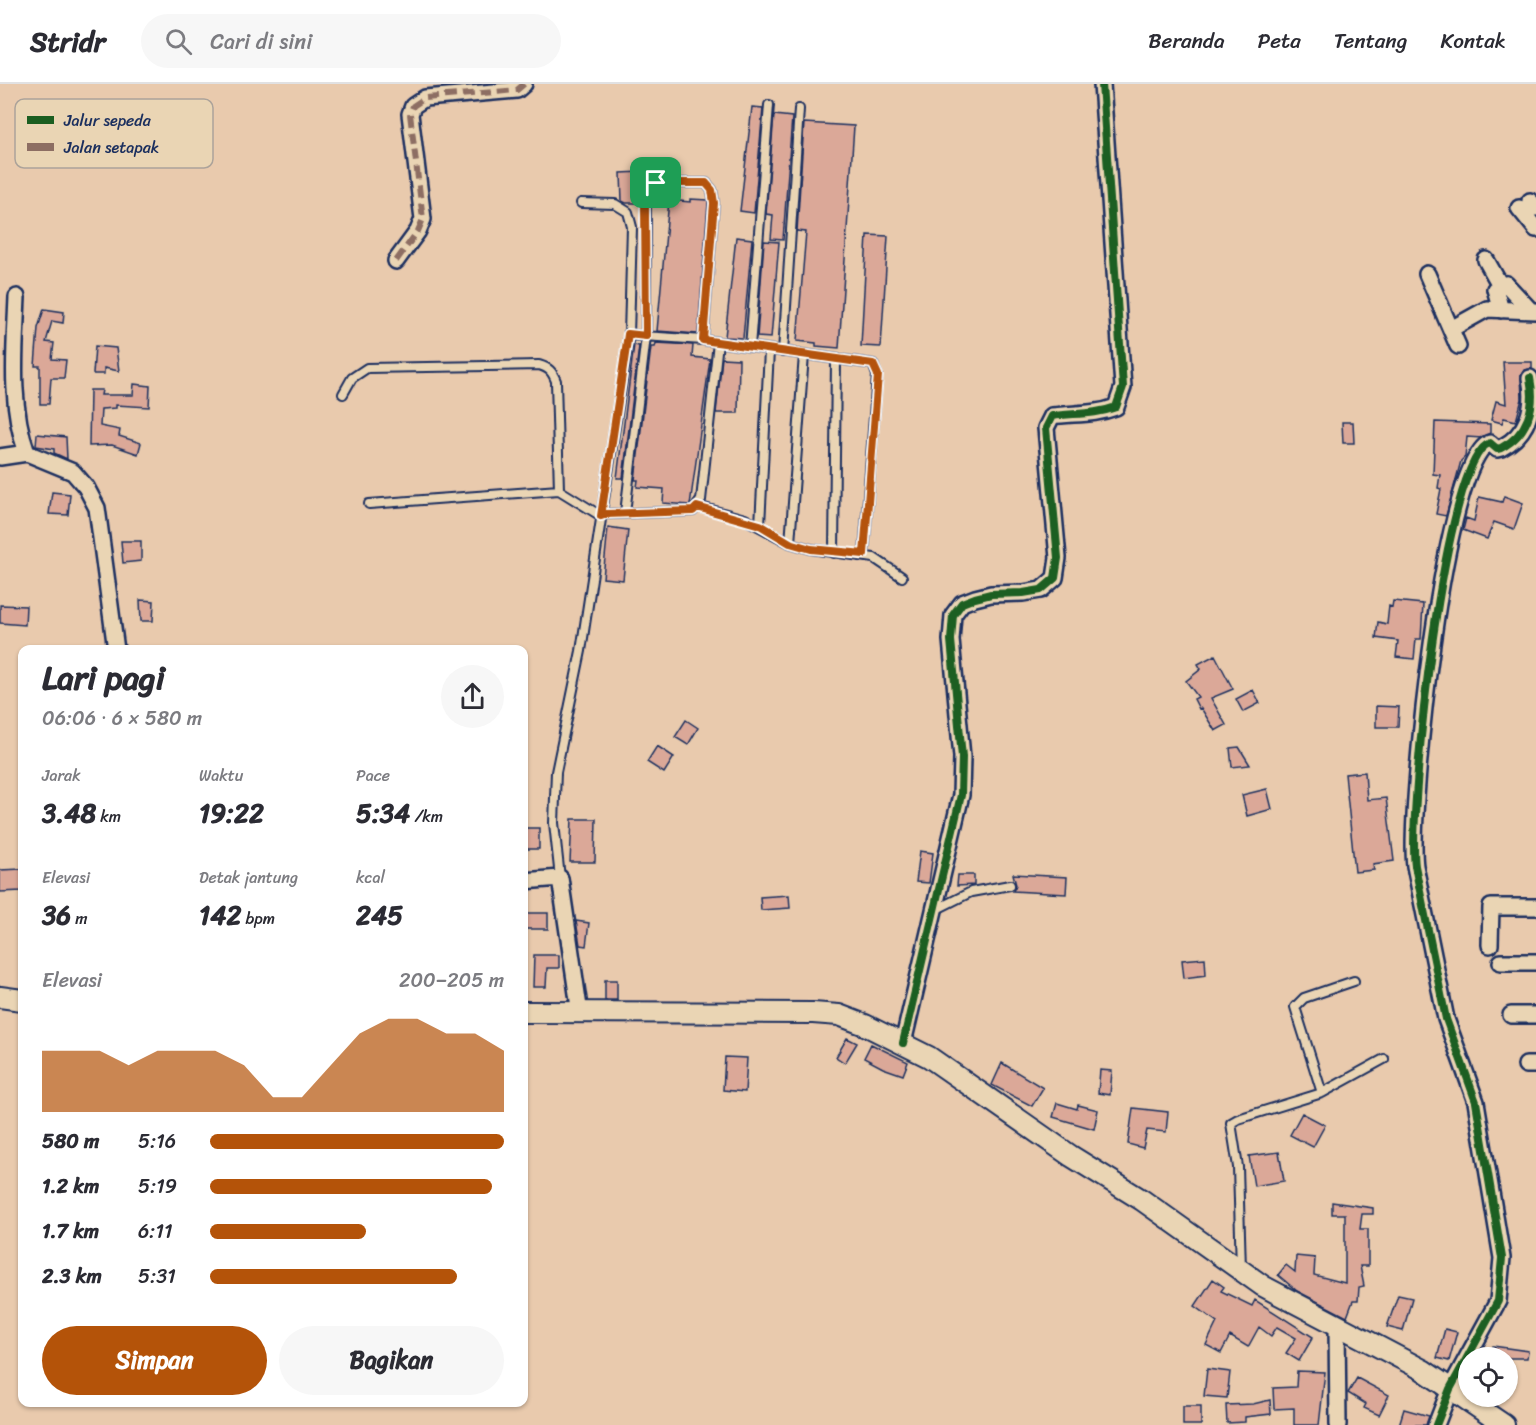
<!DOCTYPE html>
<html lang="id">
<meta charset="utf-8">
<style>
:root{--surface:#fff;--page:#f7f7f7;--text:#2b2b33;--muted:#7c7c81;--line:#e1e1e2;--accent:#b45309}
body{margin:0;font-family:Sriracha,sans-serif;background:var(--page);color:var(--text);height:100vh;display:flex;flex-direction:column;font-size:22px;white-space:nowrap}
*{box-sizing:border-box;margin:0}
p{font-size:20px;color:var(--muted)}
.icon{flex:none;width:33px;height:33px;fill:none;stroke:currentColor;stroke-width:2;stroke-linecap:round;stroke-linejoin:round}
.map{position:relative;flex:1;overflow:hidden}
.drawer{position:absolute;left:18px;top:561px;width:510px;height:762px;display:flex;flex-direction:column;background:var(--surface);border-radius:12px;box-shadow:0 2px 4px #0004}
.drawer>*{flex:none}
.tools{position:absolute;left:1458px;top:1263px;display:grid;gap:12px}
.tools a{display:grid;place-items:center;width:60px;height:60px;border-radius:50%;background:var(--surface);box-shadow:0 2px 4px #0004;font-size:30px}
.pin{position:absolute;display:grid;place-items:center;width:51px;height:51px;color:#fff;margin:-26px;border-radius:12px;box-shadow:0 3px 9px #0006}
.round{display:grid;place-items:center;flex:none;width:63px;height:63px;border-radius:32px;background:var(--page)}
.summary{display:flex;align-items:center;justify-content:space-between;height:102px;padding:0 24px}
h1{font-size:33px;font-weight:700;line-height:45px}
.figures{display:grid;grid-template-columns:repeat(3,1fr);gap:9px;height:102px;padding:6px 24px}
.figures div{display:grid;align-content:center}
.figures b{font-size:26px;font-weight:700}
.figures small{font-size:16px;font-weight:400}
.figures p{font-size:16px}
.chart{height:168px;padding:12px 24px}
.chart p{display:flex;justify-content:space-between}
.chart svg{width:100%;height:108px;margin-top:6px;fill:var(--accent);opacity:.7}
.cta{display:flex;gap:12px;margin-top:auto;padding:12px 24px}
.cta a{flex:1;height:69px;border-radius:36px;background:var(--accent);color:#fff;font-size:24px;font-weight:700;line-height:69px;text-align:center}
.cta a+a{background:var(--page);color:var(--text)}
ul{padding:0 24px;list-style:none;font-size:20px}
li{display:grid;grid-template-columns:96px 72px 1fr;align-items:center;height:45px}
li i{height:15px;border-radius:8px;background:var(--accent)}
header{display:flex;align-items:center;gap:36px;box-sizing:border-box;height:84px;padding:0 30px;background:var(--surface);border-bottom:2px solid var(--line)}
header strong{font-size:28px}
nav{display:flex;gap:33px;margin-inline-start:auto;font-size:21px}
.search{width:420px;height:54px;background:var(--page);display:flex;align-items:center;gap:15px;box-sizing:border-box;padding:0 21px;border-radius:33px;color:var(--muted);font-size:22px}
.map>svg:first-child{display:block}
.building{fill:#dba898;stroke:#1b2f5e;stroke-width:1.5}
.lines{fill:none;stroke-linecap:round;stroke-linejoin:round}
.service-casing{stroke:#1b2f5e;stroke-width:12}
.minor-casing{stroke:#1b2f5e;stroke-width:20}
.tertiary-casing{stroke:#1b2f5e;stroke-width:24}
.service{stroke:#ead5b4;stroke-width:8}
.minor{stroke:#ead5b4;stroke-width:15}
.tertiary{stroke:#ead5b4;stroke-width:20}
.quiet{stroke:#8d6e63;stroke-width:6;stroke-dasharray:12 6;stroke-linecap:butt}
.cycleway-casing{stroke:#ead5b4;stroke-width:11}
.cycleway{stroke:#1b5e20;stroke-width:8}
.route-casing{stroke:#fff;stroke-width:12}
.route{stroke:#b45309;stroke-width:8}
.key{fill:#ead5b4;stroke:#aca39a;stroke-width:1.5}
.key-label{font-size:16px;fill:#1b2f5e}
</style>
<header>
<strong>Stridr</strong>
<div class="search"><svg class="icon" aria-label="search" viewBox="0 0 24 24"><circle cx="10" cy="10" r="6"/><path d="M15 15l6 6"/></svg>Cari di sini</div>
<nav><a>Beranda</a><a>Peta</a><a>Tentang</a><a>Kontak</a></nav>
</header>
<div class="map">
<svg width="1536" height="1341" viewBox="0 0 1536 1341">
<rect width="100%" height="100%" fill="#e9caad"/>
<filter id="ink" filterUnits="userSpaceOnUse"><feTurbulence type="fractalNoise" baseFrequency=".0167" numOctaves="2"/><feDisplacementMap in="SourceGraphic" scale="12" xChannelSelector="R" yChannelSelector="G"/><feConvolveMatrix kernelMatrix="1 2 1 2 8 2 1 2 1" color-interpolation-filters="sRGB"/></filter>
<g filter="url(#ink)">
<path class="building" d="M752,23l11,1 -9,105 -14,-2z
M774,31l18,2 -9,123 -12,-1 2,-24 -7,-1z
M804,39l50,3 -15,222 -23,-2v-3l-19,-2 9,-109 -9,-1z
M641,88l-1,31h-14l-4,-2 -1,-28z
M690,115l18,1v3l-10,131 -41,-3 12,-131 21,2z
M867,151l21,1 -7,111 -20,-1z
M736,153l16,2 -9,99 -18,-1z
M764,157l15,1 -8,96 -14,-1z
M44,225l20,3 -1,11 -11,-2 -6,21 8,1 -2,16 14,1 -2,18h-13l-2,26h-9v-38h-5l3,-38z
M656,259l37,2 -1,12 18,2 -20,146 -27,-2 1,-14 -27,-2 1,-7h-3l16,-133h4z
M634,261l5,1 -16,132h-6z
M95,262l21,2 3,23 -15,-3v6h-11z
M722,274l17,1 -1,54h-22z
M1503,278h29v7l-8,1 -3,5 1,24 -6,22 -12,-3 -2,5 -11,-3 5,-19 10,3z
M134,300l16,2 -1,21 -33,-2v3l-15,1 -1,17 20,4 -1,6 22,7 -3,11 -26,-9 -23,1 1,-56h12l-1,5h32z
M1342,338h11l1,21h-11z
M1435,338l55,2v9l-8,5 -15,-1 -2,20 -4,4 -15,55 -10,-2 5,-25 -3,-1 2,-13 -7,-1z
M37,350l29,3 1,22 -13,-6v-4l-18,-3z
M52,408l18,2 -2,21 -19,-1z
M1504,412l19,7 -9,26 -20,-7 -7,17 -24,-9 3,-12 8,3 5,-24 23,5z
M608,443l20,3 -5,50 -20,-2z
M121,457h20v20l-18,2z
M140,516l14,1 -1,20h-12z
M1393,517l30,3 -2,35h-5l-2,20 -18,-2 2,-16 -22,-3 2,-16 9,2 2,-18 3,1z
M0,521l26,1 -1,19 -25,-2z
M1215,571l18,34 -22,9 15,27 -11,6 -14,-23 -2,1 -5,-10 4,-2 -12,-16 15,-12 -3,-5z
M1253,606l7,13 -17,9 -7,-13z
M1376,622l23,1 -1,20h-22z
M686,636l12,8 -10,17 -13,-8z
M657,662l17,11 -10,16 -17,-11z
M1239,663l11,18 -18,2 -2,-19z
M1365,688l2,28 19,-2 8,63 -21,3 1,6 -19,2 -10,-98z
M1267,705l5,20 -25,7 -5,-21z
M572,735h24l-1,43h-25z
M524,744h15v21h-15z
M920,767l13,2 -4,30 -13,-1z
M22,785v22l-22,1v-22z
M1013,790l54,3 -1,17 -53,-3 3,-6z
M958,791h16v10l-17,1z
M789,811l1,13 -29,2 -1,-13z
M524,829h24v16h-24z
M576,837l13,2 -3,23 -6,-1z
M534,871h25v13h-12l-1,19h-13z
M1205,874l1,17 -22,3 -2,-18z
M605,896h12v20h-12z
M847,954l10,5 -12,20 -9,-6z
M871,960l37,18 -5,13 -20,-7 -19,-10z
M725,973l22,1 -2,34 -22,-2z
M1002,979l41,25 -11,18 -40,-21z
M1100,986l12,1 -2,24 -12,-2z
M1057,1019l20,6 1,-4 20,5 -4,19 -41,-12z
M1133,1024l35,4 -2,20 -19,-2 -4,18 -15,-4z
M1302,1029l23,12 -12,22 -23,-12z
M1279,1068l5,29 -30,5 -5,-30z
M1332,1118l41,6v6h-11l-2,15h8v37h-8l4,20 -5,1 -1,14h-5l-6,16 -50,-26 -19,-16 8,-10 9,7 1,-16 19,2 -1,17 31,8v-69h-13z
M1213,1195l11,8 -3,4 31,15 3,-6 58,37 -14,24 -13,-8 10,-15 -19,-11 -6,9 -12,-9 -11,20 -18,-11 -9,17 -15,-8 11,-23 -22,-16z
M1398,1211l14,3 -9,33 -16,-4z
M1445,1245l12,3 -8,29 -12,-3z
M1493,1262l35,5 -1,7h-36z
M1207,1285l23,3 -3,26 -23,-2z
M1297,1287l28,1 -6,53h-25v-17l-20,1 -1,-21 23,-1z
M1357,1294l32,17 -10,20 -15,-7 2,-4 -18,-11z
M1270,1316l1,14 -26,3v5l-18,1 -1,-18 27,-1z
M1183,1322h18v19h-18z
M1404,1325l25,7 -3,9h-27z"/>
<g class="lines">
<defs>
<path id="service" d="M629,251l74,5 170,24 4,11 -13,179
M750,263l19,-242
M783,268l16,-243
M343,310l9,-16 15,-10 172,-3c10,3 13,6 17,16l3,109 42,26 5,-2 87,-3 8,-11 17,-158
M369,420l190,-14
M697,422l48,13 45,24 21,6 63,9 28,19
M625,429l21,-177v-147l10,-6h50l6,7 2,13 -11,137
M760,441l9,-174
M790,459l14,-188
M834,469l2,-194
M560,794l-6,-55 2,-51 25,-121 48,-316 3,-108 -4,-15 -13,-8 -34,-1
M935,826l36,-18 39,-7
M1322,1009l-27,-86 9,-9 50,-17
M1241,1185l-3,-102 -7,-44 7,-4 84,-26 62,-34"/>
<path id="minor" d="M1530,117l6,7
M1519,124l17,21
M1486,176l14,25
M396,177l22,-30 5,-12 -13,-105 3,-8 12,-8 92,-8 7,-6
M1427,190l31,72
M17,213c-2,52 -8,107 10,156l46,19 13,15 11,21 19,142
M1501,226l-6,-21 11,-5 25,27
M1451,245l36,-20 49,2
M0,373l27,-4
M524,797l36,-3 20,136
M1490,861l1,-38h45
M1501,878h35
M1511,931h25
M903,959l58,-248 1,-38 -11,-117 2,-25 9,-12 13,-5 16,-4 32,-1 18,-3 14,-12 3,-20 -12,-130 6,-12c22,-3 43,-1 64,-9l7,-20 -21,-303
M1526,981h10
M1337,1241l1,100
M1436,1341l14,-36 48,-88 4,-43 -26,-156 -30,-83 -31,-153c-7,-52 29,-411 75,-423l7,6 4,-1c27,-14 35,-41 29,-70"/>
<path id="tertiary" d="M0,913l22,3
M524,928l289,1 26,2 26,10 64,32 142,99 71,44 121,86 160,84 81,55"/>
</defs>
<use href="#service" class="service-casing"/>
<use href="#minor" class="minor-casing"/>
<use href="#tertiary" class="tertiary-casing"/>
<use href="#service" class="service"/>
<use href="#minor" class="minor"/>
<use href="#tertiary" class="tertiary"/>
<path class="quiet" d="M396,177l22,-30 5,-12 -13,-105 3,-8 12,-8 92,-8 7,-6"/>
<defs>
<path id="cycleway" d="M903,959l58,-248 1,-38 -11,-117 2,-25 9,-12 13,-5 16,-4 32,-1 18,-3 14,-12 3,-20 -12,-130 6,-12c22,-3 43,-1 64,-9l7,-20 -21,-303
M1436,1341l14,-36 48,-88 4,-43 -26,-156 -30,-83 -31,-153c-7,-52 29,-411 75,-423l7,6 4,-1c27,-14 35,-41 29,-70"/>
</defs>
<use href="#cycleway" class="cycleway-casing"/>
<use href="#cycleway" class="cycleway"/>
</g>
</g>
<g class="lines" filter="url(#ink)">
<defs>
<path id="route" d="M656,99h50l6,7 2,13 -11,137 170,24 5,11 -14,179 -53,-5 -21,-6 -30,-18 -63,-18 -4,4 -87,3 -5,2 27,-182 18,2 -1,-131 1,-16z"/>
</defs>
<use href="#route" class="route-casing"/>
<use href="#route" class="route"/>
</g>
<rect x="15" y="15" width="198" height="69" rx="9" class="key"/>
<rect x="27" y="32" width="27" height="8" fill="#1b5e20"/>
<rect x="27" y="59" width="27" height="8" fill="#8d6e63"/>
<g class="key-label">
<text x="64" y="42">Jalur sepeda</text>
<text x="64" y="69">Jalan setapak</text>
</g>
</svg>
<div class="tools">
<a><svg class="icon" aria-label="locate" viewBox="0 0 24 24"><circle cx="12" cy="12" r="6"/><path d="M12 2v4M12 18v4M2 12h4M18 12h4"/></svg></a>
</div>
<div class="pin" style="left:656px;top:99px;background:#1e9e55"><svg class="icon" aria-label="arrive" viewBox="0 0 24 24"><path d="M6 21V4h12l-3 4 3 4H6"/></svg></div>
<section class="drawer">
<div class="summary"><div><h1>Lari pagi</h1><p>06:06 · 6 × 580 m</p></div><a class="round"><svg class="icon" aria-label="share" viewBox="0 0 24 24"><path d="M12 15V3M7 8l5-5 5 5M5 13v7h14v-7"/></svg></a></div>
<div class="figures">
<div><p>Jarak</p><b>3.48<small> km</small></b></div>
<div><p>Waktu</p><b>19:22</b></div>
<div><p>Pace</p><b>5:34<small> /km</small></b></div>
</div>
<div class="figures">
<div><p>Elevasi</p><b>36<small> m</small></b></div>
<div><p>Detak jantung</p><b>142<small> bpm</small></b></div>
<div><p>kcal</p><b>245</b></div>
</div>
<div class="chart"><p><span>Elevasi</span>200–205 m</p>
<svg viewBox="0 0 160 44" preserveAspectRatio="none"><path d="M0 44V19L10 19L20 19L30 25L40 19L50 19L60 19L70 25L80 38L90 38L100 25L110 12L120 6L130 6L140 12L150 12L160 19V44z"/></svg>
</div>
<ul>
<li><b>580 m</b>5:16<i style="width:100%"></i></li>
<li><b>1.2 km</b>5:19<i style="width:96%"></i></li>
<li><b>1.7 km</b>6:11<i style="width:53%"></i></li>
<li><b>2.3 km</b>5:31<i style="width:84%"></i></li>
</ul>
<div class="cta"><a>Simpan</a><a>Bagikan</a></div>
</section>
</div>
